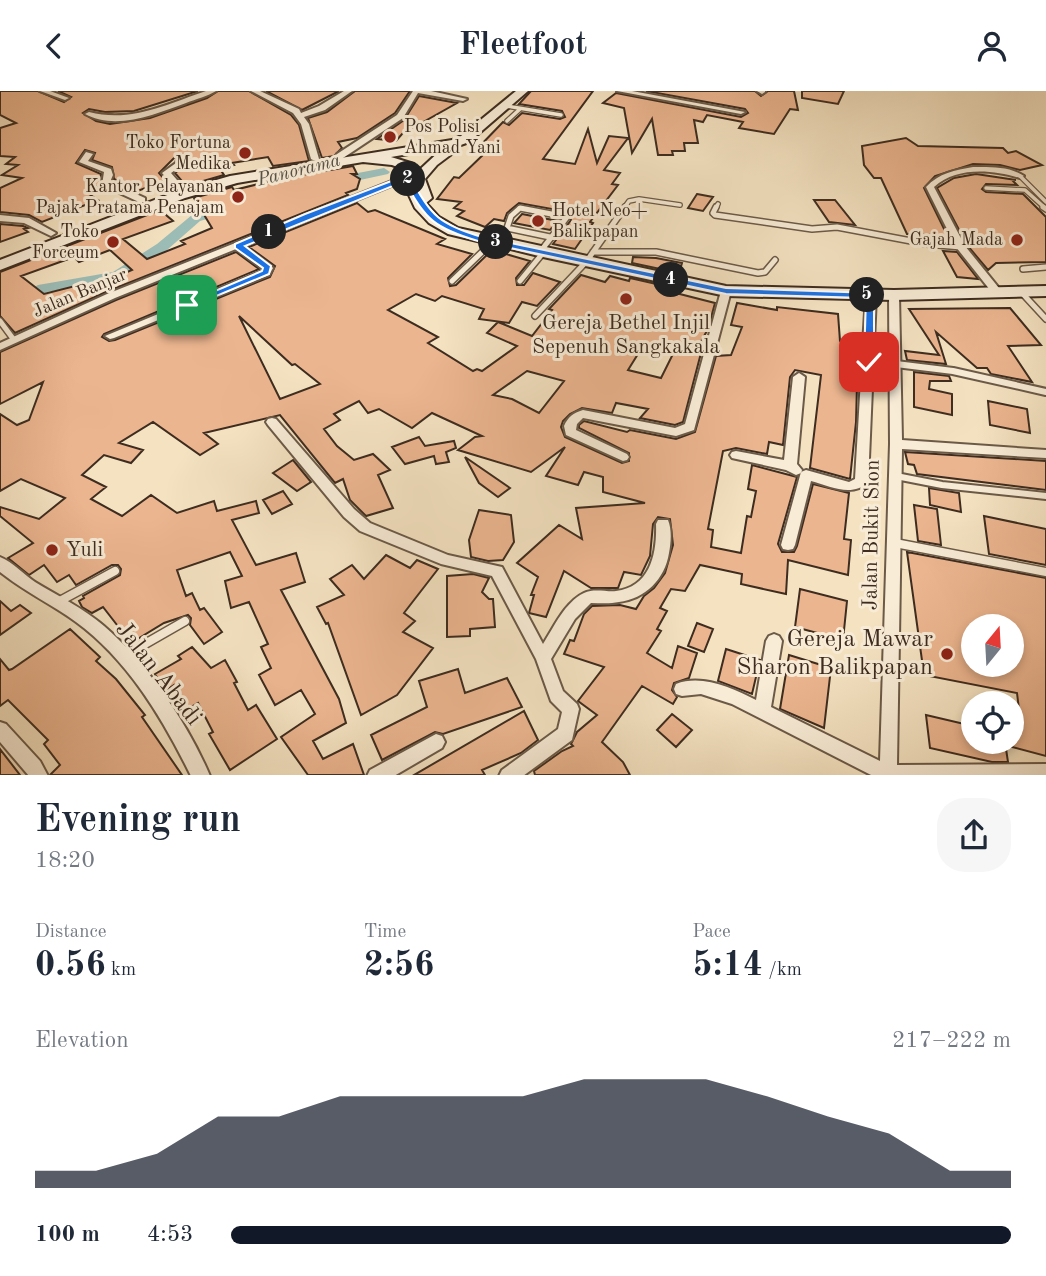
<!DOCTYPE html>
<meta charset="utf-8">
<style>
:root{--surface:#fff;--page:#f6f6f7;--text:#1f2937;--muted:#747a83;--accent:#111827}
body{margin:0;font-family:"Old Standard TT",serif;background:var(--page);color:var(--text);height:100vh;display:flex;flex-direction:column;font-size:26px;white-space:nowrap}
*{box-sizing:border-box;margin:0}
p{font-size:23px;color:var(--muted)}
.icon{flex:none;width:38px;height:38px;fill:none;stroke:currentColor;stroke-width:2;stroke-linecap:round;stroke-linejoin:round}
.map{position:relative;height:684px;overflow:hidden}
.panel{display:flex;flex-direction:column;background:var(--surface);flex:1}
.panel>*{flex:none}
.needle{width:46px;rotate:18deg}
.buttons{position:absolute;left:961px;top:523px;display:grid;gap:14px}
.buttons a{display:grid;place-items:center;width:63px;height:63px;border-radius:50%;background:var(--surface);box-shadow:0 4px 10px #0003;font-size:35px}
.pin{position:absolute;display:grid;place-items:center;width:60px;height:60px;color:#fff;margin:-30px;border-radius:14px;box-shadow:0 4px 10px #0006}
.km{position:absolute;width:35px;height:35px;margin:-18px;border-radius:50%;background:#222;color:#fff;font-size:19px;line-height:35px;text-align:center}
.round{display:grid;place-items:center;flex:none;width:74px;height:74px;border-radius:28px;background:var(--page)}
.overview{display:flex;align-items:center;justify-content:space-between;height:119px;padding:0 35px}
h1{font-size:38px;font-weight:600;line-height:52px}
.metrics{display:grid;grid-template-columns:repeat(3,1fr);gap:10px;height:119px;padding:7px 35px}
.metrics div{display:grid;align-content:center}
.metrics b{font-size:35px;font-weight:600}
.metrics small{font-size:19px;font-weight:400}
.metrics p{font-size:19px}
.chart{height:196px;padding:14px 35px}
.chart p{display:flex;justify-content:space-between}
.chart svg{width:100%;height:126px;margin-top:7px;fill:var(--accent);opacity:.7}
ul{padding:0 35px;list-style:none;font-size:23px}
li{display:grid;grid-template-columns:112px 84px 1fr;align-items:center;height:52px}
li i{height:18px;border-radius:9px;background:var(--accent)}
header{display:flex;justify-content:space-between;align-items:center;height:91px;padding:0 35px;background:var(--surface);font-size:32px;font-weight:600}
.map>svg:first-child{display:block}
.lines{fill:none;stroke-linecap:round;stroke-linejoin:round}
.canal{fill:#9cbdb7;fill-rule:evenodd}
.building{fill:#ebb58f;stroke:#3d2c1f;stroke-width:2;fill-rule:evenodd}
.lane-far3-casing{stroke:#6b5a48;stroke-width:6}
.lane-far2-casing{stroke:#6b5a48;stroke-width:8}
.lane-far1-casing{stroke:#6b5a48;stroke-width:10}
.lane-casing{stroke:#6b5a48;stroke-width:11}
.street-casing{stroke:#6b5a48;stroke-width:4}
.secondary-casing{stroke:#3d2c1f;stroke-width:4}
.lane-far3{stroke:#f8ecd7;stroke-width:3.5}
.lane-far2{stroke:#f8ecd7;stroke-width:5}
.lane-far1{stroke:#f8ecd7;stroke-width:6}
.lane{stroke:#f8ecd7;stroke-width:8}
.street{fill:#f8ecd7;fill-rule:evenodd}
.secondary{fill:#f8ecd7;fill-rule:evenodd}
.route{fill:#1a73e8;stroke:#fff;stroke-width:2}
.poi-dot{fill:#8f2418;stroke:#f8ecd7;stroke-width:2.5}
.labels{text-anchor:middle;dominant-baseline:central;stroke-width:6;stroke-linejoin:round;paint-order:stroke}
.far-poi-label{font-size:18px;fill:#3d2c1f;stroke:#f8ecd7;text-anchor:end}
.far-street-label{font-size:18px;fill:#3d2c1f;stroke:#f8ecd7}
.far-water-label{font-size:19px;font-style:italic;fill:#555045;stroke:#f8ecd7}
.poi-label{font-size:21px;fill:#3d2c1f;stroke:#f8ecd7}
.street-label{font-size:21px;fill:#3d2c1f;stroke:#f8ecd7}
.near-poi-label{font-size:24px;fill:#3d2c1f;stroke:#f8ecd7;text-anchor:end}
.near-street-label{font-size:24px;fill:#3d2c1f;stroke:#f8ecd7}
</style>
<header><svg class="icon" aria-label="back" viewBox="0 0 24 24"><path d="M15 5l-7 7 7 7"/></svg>Fleetfoot<svg class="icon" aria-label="person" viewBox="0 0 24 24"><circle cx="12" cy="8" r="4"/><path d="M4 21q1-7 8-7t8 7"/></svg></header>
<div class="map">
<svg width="1046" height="685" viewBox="0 0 1046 685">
<rect width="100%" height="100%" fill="#f4e2c1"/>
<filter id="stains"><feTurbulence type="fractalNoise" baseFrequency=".00286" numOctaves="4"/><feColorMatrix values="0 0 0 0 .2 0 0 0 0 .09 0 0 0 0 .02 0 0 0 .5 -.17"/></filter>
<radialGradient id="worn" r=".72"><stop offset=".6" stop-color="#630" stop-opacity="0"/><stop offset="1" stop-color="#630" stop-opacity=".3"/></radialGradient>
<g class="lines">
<path class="canal" d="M384,77l6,4 -2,2 -56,12 -6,-4 6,-4z
M227,114l6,4 -2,3 -31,9 -33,29 -45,28 -75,14 -47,24v-10l38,-21 75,-13 44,-28 35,-29z"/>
</g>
<path class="building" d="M0,0h38l26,11 7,-5 -13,-6h140l-64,20 -29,1 -16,-3 -6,4 13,8 14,3 40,-6 57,-20 11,-7h31l42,24 8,10 10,36 -36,5 -5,-9 -36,6 2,2 -14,4 4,6 -38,11 -11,-13 12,-9 -1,-9 -8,-1 -19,19 6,7 -27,11 -24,-12 -2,-12 -20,-7 3,-7 -10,-3 -9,13 25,11 -2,11 -13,7 12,8 -56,22 -13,-7 -29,-3v-24l22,-10 -20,-3 16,-10 -12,-1 9,-7 -15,-1v-28l16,-5 -16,-8z
M266,0h73l-37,19z
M355,0h55l-15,22 -38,25 -19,4 4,6 -8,8 -12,2 -14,-40 19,-6z
M531,0h62l-50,68 32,5 13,-35 9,34 12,-27 19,2 -24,32 16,3 -8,11 6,1 -28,37 3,1 -18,26 -22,-5 18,-24 -2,-8 -50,-9 -12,10 -3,8 -10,-2 -9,8 -28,-11 7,-5 -10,-3 7,-6 -24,-3 17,-22 5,1 28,-27 -10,-2 26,-27 6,3 13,-12 38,6 5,-2 -3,-6 -43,-7z
M646,0h109l6,5 7,-5h26l4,19 -8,-1 -16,25 -35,-6 4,-6 -36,-7 -4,7 -9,-2 4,23h-14l1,8h-13l1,4h-15l-6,-36 -20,34 -8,-45 -21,-5 13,-10 125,24 7,-4 -3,-4z
M802,0h42l-6,13 -36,-6z
M419,5l38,7 -55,31 -6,7 -19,-2 27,-19z
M906,47l12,8 85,2 5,5 8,-2 26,14 -22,5 -20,-5 -27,-1 -38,12 -11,12 26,53 -13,-1 -2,-5 -28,-1 -26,-56h-7l-10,-13 -2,-19z
M353,75l4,8h-5l8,5 -3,10 -11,4 2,2 -242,97 -91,41 -15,-17v-44l160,-62 13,11 -50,18 24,20 38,-15 -4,-3 31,-13 -18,-30 38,-11 2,3 45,-11zM110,159l22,20 -39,17 -3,-3 -12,5 -3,-3 -31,8 -23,-18 53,-19 5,5z
M976,83l40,6h-4l5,5 -31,-1 -4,5 4,3 37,2 23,23v45l-50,1 -8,7 -21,-25 -30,-57 17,-10z
M697,103l16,3 -10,14 -15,-3z
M814,109h21l20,25 -26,-3z
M357,112l11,9 7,-2 70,29 -8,5 35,10 -24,24 2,8 6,-1 36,-35 38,11 -14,17 1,7h7l9,-12 27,9 -23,24 -15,-4 -13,21 -30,-4 5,-10 -42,-13 -7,5 -19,-7 -28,16 50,27 -10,6 45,28 4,-2 5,2 35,-25 -30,-13 11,-11 34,14 20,-26 -3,-1 32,-34 24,7 5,-6 19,5 1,-3 44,10 -2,4 43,11 -7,26 -13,23 6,1 -18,69 -8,3 -35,-7 8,-9 -32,-6 -4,10 -30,-5 -12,6 -7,7 -2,6 4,10 57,26 7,-2v-8l-50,-25v-3l5,-4 43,11 3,-2 46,9 19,-7 21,-76 15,-1 11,-28 -11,-2 6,-22 40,7v-3l61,7 2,27 18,3 -4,39 3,1 -1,38 -6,57 -40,-11 11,-93 -26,-5 -5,7 -7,68 -14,-3 -2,12 -31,-6 -13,3 -15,78 5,1 -2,17 30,6 6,-37 4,1 5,-26 -8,-2 4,-24 45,12 -19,67 4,8h12l3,-6 16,-62 36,9 -5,46 7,1 -3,35 -60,-15 -2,34 -45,-10 1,-10 -42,-9 -15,26 -14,-2 -11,19 7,3 -10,18 4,2 -14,22 25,15 6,-22 19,7 -8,25 -15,5 -2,7 5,7 -4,7 -31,-18 -40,56 21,20 7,13h-95l-1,-4 28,-20 11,-5 -2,-2 6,-12 20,-17 -19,-14 26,-34 -40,-13 6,-14 4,1 10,-27 8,-8 28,-1 16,4 8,-13 10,-8 11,-15 8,-28 -3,-26 -12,-2 -5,7 -3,32 -9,19 -17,-3 -6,16h-27l-27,-17 -18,46 -17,-4 5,-18h-3l7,-18 -21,-14 42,-38 23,14 -6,-31 69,-5 -42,-11v-15l-19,-5 -6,13 -32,-9 19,-29 -34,25 -73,-22 17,-13 7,-1 -50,-23 -20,15 -33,-19 -11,4 -9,-12 -25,13 6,6 -16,9 13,17 17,14 19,-6 17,16 -12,5 15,33 -27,8 -16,-16 -7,-21 -8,4 -55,-68 -76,18 14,11 -18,11 -47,-33 -34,21 24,7 -12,13 -27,-8 -22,20 24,12 -15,12 31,17 29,-21 26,18 37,-12 3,10 39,-10 3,12 -27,7 24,45 40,-12 9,29 -24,8 58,109 7,24 -33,18 10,18 30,-15 11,31h-56l-27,-38 34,-23 -14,-24 -26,15 -16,-30 12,-7 -10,-21 7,-3 -19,-42 -18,6 -6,-27 17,-5 -12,-24 -53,18 9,26 6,-3 8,17 4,-2 18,24 -18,12 -14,-19 1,-7 -3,-3 -24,8 -33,20 -28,-36 -11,6 -10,-6 -3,-6 5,-3 -1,-2 37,-21 1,-6 -3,-4h-6l-36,20 -7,-10 -12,7 -13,-17 -15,10 -21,-17 25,-15 -33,-27v-9l39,12 26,-21 -44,-19 -21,12v-77l17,11 12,-5 14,-38 -43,22v-52l116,-52 120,-48 23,17 -155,65 -2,3 7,4 6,-1 155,-63 5,-11 -26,-19zM239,225l53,49 3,-1 25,20 -40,15zM643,255l30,8 -12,24 -33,-8zM527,280l37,10 -25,32 -27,-14 -19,-4z
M522,123l36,7 -8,9 -36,-7z
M0,133l23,2 5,2 -4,1 4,3 -28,10z
M943,160l14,1 21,27 -21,-2z
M633,166l23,1 26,5 -3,10 -47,-10z
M1010,217l31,37 -33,1 24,36 -41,-8 -4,-6h-10l-41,-36 10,32 -39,-4 -2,-9 34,4 -30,-46z
M914,281l35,4 2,5h-21l-1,8 23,5v21l-38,-8z
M988,310l39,8 3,24 -40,-8z
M419,346l6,9 29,-5 2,7 -10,4 3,10 -13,2 -2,-8 -29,8 -13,-17z
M905,361l141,9v29l-129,-16 -3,-9 -6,-1z
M465,366l45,31 -12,9 -19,-14z
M293,369l18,22 -14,9 -24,-18z
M929,397l30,5 2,19 -31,-7z
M283,400l9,13 -20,10 -9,-14z
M914,414l23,4 4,36 -23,-4z
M479,419l32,5 3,27 -11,18 -15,1 -17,-4 -2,-17z
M984,425l62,13v36l-57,-11z
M907,461l139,26v178l-34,-9v-24l9,3 -4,-33 -93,-18zM973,536h39v38h-39z
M386,464l24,13 7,-8 21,9 -34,44 11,8 -12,11 30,16 -36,47 -36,20 -33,-92 -2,1 -9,-17 27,-12 -14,-16 22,-14 12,14z
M473,483l16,4 -7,14 7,7h4l2,28 -25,2v7l-23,1v-61z
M800,498l47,12 -4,39 -48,-13z
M0,510l11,10 9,-6 11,8 -31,22z
M697,532l16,6 -9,23 -16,-6z
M70,538l30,28 -4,4 20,18 29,36 -3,2 40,58h-132l10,-10 -16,-21 4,-4 -40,-40 -8,6v-47l9,11 3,-1z
M192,556l19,21 14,-8 12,22 -3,1 14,27 8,-5 21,34 -47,31 -21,-36 4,-2 -15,-29 -12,7 -12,-25 -9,6 -10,-17 26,-15 -3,-3z
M726,558l34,11 -8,34 -34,-13z
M789,564l42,13 -7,60 -44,-19z
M458,578l7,24 42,-15 15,29 -79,27 -8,-2 -53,28 -11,-25 56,-28 -8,-26z
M524,620l14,29 -17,13 -39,17 3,5h-71z
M672,623l20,16 -16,17 -19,-17z
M926,624l47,11v16h32l3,20h-16l-62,-14z
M0,658l20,26h-20z"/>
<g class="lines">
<defs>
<path id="lane-far3" d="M506,15l55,9
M507,30l13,-12
M1020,85l26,26
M986,97l39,2 20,18
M519,117h3
M624,117l5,-7 10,-2 41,6
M716,117l2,-4"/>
<path id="lane-far2" d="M716,116l-3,6 2,2 97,14 25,-2 90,17 34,3
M1043,116l3,2
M507,137l43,9
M593,161h63l102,21 7,-1 10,-12
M1023,178l23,-2
M452,190l55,-53 4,-12 9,-8 47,9 -27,35
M520,190l23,-28
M1022,202l24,26
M535,225l51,-54 39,-55
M0,230l14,19"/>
<path id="lane-far1" d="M896,273l57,7 93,21
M896,385l46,9 104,11"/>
<path id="lane" d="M895,452l151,29
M58,511l57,-31
M124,565l61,-35"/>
<path id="street" d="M40,0h10l19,7 -4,2z
M206,0h10c-8,5 -20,8 -30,12 -30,11 -70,28 -101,11l4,-2c42,11 78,-8 117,-21z
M251,0h9l39,18 2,4 18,-7 25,-15h8l-27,19 -21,7 5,7 10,35 -4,2 -4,-2 -10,-35 -8,-11z
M413,0h18l36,8 -4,2 -45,-8 -15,25 -60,40h-6v-4l60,-39z
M617,0h15l113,21 -4,2z
M757,0h8v1l-3,2z
M86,61l7,2 -5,7 23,8 2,6 -3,7 35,16v4h-6l-37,-17 2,-13 -25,-10z
M178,66h6v7l-13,9 12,14 -4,3 -3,-1 -14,-16 14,-10z
M973,76c17,0 36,-1 51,9l-4,2c-27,-8 -63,-12 -86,9l31,59 38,47 -5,3 -4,-1 -38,-48 -30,-60c13,-14 29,-17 47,-20z
M404,85l7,2 -167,68 27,20 2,2 -4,7 -155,63 -4,1 -5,-3 157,-65 1,-2 -27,-20 -121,49 -115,52v-7l107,-49z
M0,124l29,3 27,15 -5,3 -27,-13 -24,-2z
M726,197l5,3 -37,139 -18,6 -93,-18 -6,6 -1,6 51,24 2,3 -2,3 -4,1 -57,-26 -2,-9c4,-9 9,-13 19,-16l92,18 10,-4 36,-133z
M871,201l5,3 -8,187c-16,16 -38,4 -57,-1l-16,64 -2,4 -5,1 -5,-1 -2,-4 20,-73 5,-2 43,12 6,-3 11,-184z
M894,201l5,3 3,145 144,10v8l-144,-9 -5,316 149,-1v12h-173l-141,-72 -31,-10 -19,2 -6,-2 -2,-5 2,-5c26,-10 56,4 80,16l10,-59 3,-5 5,-2 5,2 3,5 -11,66 109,54 10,-317 -1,-149z
M799,282l6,4 -8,87 5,6 -1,3 -5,2 -10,-5 -54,-12 -2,-3 2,-3 4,-1 48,9 9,-83z
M272,327l4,1 78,90 16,14 78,32 54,12 41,77c11,-17 22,-42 41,-51 10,-5 22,-1 32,-2 35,-4 41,-39 40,-67l2,-4h10c4,10 3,22 1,33 -4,26 -24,46 -50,49 -9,2 -19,1 -28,1l-16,16 -24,40 12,32 14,13 2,5 -7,31 -49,36h-24l3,-6 56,-41 4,-17 -11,-11 -15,-42 -44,-83 -51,-12 -81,-33 -16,-14 -76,-92 -2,-3 2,-3z
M0,466c13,5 24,18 35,25 23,14 48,26 69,44 42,36 84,98 106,150h-19c-28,-57 -63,-116 -115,-154 -23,-17 -49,-29 -72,-47l-4,-3z
M0,631l6,2 34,37 8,15h-19l-29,-34z
M436,643l6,2 3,6 -3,6 -48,28h-27l3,-6z"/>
<path id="secondary" d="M516,0h12l-59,51 -11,4 -1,4 -20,15 -12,14 7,19 -6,5 13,14 19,11 268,58 168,4 152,-4v10l-152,4 -168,-4 -183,-39 -95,-23 -19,-11 -14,-15 -14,-30 2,-9 -11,-4 -29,-3 -126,21 -52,15 -185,72v-10l175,-68 55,-16 222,-36 9,-4zM443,57l-29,27v-11l-23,-7z"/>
</defs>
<use href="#lane-far3" class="lane-far3-casing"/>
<use href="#lane-far2" class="lane-far2-casing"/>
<use href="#lane-far1" class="lane-far1-casing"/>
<use href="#lane" class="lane-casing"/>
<use href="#street" class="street-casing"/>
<use href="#secondary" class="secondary-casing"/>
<use href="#lane-far3" class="lane-far3"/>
<use href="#lane-far2" class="lane-far2"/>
<use href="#lane-far1" class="lane-far1"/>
<use href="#lane" class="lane"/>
<use href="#street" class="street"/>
<use href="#secondary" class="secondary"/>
</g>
<path class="route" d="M407,84l4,3c19,38 30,47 71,59l244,51 148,5v69l-5,3 -5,-3 2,-64 -140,-4 -248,-53c-41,-12 -54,-21 -73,-60l-160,65 26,20 -2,8 -79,33 -8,-2 80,-34 1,-3 -28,-20v-4l70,-30z"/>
<g class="poi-dot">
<circle cx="390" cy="46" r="7"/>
<circle cx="245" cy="62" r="7"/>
<circle cx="238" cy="106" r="7"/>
<circle cx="538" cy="130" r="7"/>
<circle cx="1017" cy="149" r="7"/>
<circle cx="113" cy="151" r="7"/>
<circle cx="626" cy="208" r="7"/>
<circle cx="52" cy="459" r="7"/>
<circle cx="947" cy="563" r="7"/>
</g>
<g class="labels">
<g class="far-poi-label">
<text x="404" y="36" text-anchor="start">Pos Polisi<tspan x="404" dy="21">Ahmad Yani</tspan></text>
<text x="231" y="52">Toko Fortuna<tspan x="231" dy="21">Medika</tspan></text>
<text x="224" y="96">Kantor Pelayanan<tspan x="224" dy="21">Pajak Pratama Penajam</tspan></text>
<text x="552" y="120" text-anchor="start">Hotel Neo+<tspan x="552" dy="21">Balikpapan</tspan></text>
<text x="99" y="141">Toko<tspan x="99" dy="21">Forceum</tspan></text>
<text x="1003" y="149">Gajah Mada</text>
</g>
<g class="far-street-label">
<text transform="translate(80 202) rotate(-23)">Jalan Banjar</text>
</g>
<g class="far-water-label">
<text transform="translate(299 80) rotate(-14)">Panorama</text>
</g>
<g class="poi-label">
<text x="626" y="232">Gereja Bethel Injil<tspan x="626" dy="24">Sepenuh Sangkakala</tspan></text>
<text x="66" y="459" text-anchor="start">Yuli</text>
</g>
<g class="street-label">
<text transform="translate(872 444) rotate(-89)">Jalan Bukit Sion</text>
</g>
<g class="near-poi-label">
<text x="933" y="549">Gereja Mawar<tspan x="933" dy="28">Sharon Balikpapan</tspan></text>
</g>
<g class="near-street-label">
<text transform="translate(158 583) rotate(52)">Jalan Abadi</text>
</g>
</g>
<rect width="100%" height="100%" filter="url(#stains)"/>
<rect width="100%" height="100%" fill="url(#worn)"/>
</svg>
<div class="buttons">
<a><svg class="needle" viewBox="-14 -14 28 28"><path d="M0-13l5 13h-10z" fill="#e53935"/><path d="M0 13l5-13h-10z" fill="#747a83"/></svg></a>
<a><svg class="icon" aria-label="locate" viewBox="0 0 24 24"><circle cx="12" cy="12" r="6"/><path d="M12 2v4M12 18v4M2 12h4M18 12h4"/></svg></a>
</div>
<div class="pin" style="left:187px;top:214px;background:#1e9e55"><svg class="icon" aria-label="arrive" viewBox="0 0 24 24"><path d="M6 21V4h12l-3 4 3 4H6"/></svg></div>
<div class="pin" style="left:869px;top:271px;background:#d93025"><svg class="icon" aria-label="check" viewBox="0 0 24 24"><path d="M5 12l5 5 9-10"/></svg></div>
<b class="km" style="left:269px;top:141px">1</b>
<b class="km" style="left:408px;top:88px">2</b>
<b class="km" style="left:496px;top:151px">3</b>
<b class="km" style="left:671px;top:189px">4</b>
<b class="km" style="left:867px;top:204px">5</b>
</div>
<section class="panel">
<div class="overview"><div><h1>Evening run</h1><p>18:20</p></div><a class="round"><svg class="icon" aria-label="share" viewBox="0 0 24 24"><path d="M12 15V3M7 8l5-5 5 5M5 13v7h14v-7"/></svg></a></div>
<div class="metrics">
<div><p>Distance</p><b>0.56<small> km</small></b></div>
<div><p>Time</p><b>2:56</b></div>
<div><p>Pace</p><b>5:14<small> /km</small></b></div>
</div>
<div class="chart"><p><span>Elevation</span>217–222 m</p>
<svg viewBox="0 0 160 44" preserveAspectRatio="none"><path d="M0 44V38L10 38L20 32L30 19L40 19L50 12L60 12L70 12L80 12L90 6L100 6L110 6L120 12L130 19L140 25L150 38L160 38V44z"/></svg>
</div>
<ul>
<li><b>100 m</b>4:53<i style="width:100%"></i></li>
</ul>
</section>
